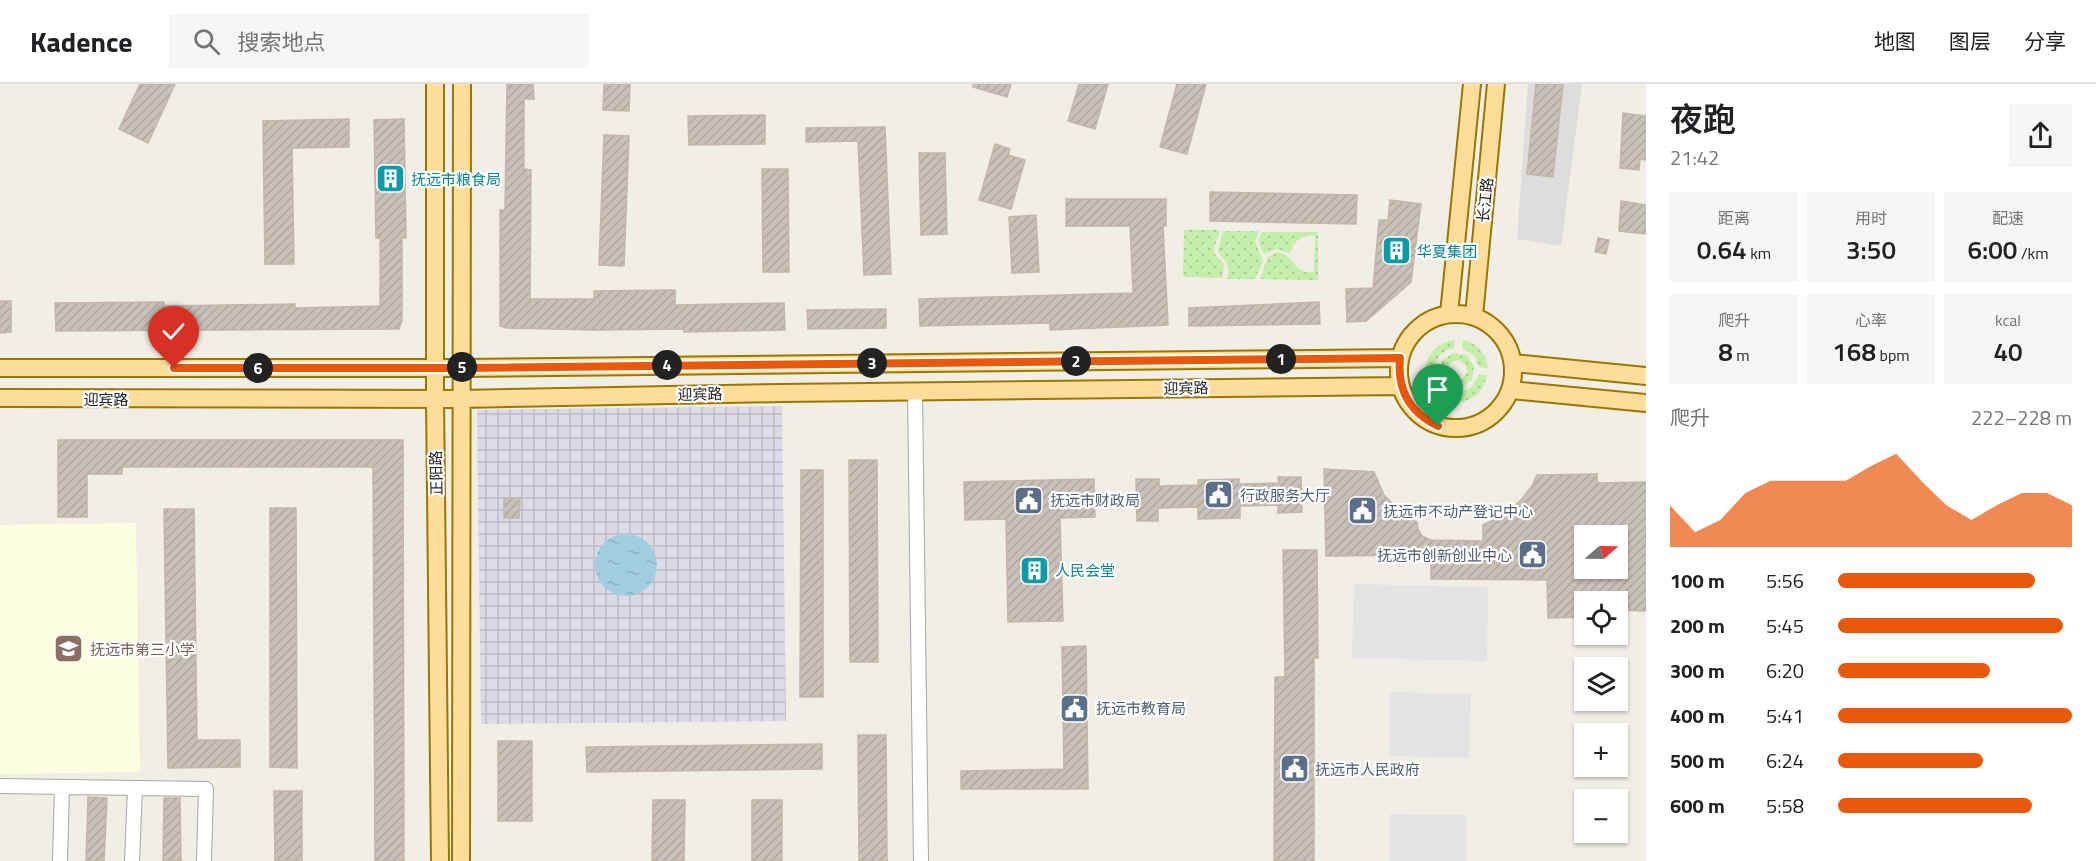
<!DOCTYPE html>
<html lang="zh">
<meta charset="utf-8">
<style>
:root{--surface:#fff;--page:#f6f6f6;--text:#202124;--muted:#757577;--line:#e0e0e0;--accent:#ea580c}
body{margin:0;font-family:"Titillium Web","Noto Sans SC",sans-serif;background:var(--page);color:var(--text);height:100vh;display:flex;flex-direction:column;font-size:22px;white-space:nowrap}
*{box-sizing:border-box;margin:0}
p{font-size:20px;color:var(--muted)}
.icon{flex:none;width:33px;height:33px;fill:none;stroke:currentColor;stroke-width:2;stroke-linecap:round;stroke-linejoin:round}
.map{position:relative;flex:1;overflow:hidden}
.drawer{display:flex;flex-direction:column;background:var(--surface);width:450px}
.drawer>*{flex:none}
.needle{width:39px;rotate:70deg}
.buttons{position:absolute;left:1574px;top:441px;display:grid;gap:12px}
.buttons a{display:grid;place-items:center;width:54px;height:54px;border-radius:0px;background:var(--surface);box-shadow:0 2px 4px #0004;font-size:30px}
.pin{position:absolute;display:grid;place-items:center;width:51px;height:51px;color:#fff;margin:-62px -26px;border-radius:50% 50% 50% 0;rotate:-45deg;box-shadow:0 0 6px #0007}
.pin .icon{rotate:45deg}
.km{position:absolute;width:30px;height:30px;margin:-15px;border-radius:50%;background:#222;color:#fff;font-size:16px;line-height:30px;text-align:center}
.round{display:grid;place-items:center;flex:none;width:63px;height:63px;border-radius:0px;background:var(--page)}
.headline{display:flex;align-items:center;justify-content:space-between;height:102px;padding:0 24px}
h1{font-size:33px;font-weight:600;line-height:45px}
.figures{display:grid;grid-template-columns:repeat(3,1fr);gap:9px;height:102px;padding:6px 24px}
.figures div{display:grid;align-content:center;border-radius:0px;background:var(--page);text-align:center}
.figures b{font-size:26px;font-weight:600}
.figures small{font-size:16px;font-weight:400}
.figures p{font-size:16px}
.chart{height:168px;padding:12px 24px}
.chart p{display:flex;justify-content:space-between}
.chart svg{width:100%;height:108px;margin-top:6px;fill:var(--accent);opacity:.7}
ul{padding:0 24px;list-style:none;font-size:20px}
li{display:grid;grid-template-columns:96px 72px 1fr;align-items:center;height:45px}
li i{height:15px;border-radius:8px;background:var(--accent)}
header{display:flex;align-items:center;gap:36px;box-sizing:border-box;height:84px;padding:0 30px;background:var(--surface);border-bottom:2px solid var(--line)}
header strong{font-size:28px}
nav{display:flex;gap:33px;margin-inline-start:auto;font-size:21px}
.search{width:420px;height:54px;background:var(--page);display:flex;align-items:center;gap:15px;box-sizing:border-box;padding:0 21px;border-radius:0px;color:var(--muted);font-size:22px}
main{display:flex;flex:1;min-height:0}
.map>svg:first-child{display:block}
.residential{fill:#dedddd}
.education{fill:#fcffe0}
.grass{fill:url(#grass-dots);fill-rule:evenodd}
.parking{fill:#e4e4e4}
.plaza{fill:url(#plaza-grid)}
.water{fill:url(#water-ripples)}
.building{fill:url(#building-hatch);stroke:#c4b6a7;stroke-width:1.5;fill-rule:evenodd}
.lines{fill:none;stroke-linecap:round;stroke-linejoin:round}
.minor-casing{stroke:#a7a7a7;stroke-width:16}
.major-casing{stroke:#9b7700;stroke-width:20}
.minor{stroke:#fff;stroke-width:14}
.major{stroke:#ffde9c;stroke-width:16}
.route-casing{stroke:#fff;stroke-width:12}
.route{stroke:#ea580c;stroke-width:8}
.labels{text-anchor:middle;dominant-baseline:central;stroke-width:4.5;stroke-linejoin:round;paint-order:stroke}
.culture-label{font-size:15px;fill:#0d838f;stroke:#fff;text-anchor:start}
.street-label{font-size:15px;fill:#202020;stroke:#fff}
.service-label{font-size:15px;fill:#4e5e75;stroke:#fff;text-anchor:start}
.education-label{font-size:15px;fill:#785e54;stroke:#fff;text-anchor:start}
</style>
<header>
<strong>Kadence</strong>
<div class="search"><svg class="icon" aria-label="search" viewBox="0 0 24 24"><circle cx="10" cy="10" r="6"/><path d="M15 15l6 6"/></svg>搜索地点</div>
<nav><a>地图</a><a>图层</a><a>分享</a></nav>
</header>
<main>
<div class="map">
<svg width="1646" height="777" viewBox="0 0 1646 777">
<defs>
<pattern id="grass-dots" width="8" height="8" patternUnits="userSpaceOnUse" patternTransform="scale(1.5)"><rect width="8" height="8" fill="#c4eea9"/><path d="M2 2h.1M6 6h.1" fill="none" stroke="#a8cc91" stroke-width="1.8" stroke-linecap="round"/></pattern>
<pattern id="plaza-grid" width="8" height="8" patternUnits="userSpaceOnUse" patternTransform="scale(1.5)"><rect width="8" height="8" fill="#dbdae7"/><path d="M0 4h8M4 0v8" fill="none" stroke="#bcbbc6"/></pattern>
<pattern id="water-ripples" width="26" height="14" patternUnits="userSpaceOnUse" patternTransform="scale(1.5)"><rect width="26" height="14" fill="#a3cde1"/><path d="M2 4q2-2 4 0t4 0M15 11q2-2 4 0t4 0" fill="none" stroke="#8cb0c1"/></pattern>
<pattern id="building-hatch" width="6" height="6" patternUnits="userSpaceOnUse" patternTransform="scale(1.5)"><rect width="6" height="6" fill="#c9c1b8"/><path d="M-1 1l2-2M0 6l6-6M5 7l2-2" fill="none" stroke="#aca69e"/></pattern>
</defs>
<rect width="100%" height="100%" fill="#f1eee6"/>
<path class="residential" d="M1528,0h54l-21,162 -44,-7z"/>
<path class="education" d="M136,439l4,249 -140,2v-249z"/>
<path class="grass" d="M1184,146h36c-4,19 -13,19 4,34l-2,14 -39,-1z
M1223,147h36l-4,10 8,20 -8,18h-28c4,-18 -2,-15 -9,-28z
M1262,148h56v48l-58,-1 7,-21 10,-6c18,3 17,23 37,20l1,-36c-14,-2 -21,5 -25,17l-14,-4 -11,5 -3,-3 -4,-11z
M1455,256l-1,8c-11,2 -16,8 -20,19h-9c4,-16 14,-25 30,-27z
M1463,256c14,3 23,13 25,28l-9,-1 -5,-12 -12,-7z
M1453,269l13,2 8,11 -2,14 -11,7 -13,-2 -8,-11 2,-13zM1458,276l7,4 2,8 -5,7 -8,1c-7,-4 -8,-10 -4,-17z
M1426,290h8l7,13 11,6v10c-15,-4 -24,-14 -26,-29z
M1479,291h8c-3,16 -13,25 -29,28l1,-10 12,-5z"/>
<path class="parking" d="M1354,500l134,3 -1,74 -135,-3z
M1390,608l81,2 -2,64 -80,-2z
M1390,730l77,1 -1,46h-77z"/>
<path class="plaza" d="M782,322l4,315 -305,3 -4,-314z"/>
<path class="water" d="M595 481a31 31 0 1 1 62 0a31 31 0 1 1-62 0Z"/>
<path class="building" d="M140,0h35l-27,59 -29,-14z
M507,0h26l1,15h-10v70l7,1 -1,129h64v-8l81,-1v15l109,-2 1,27 -101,2v-3l-89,1 -89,-2 -6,-2v-116h5z
M604,0h26l-1,27 -26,-1z
M973,0h38l-4,13 -34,-10z
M1079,0h29l-13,45 -27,-8z
M1177,0h29l-19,70 -27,-7z
M1536,0h27l-10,93 -26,-3z
M1623,29l23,3v44l-6,-1 -1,11 -19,-2z
M765,31v29l-76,1 -1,-29z
M349,35v28l-57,1 2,116h-29l-2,-143z
M404,35l2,119h-4v82l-3,9 -343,2 -1,-28 109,-1v4l131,-2v4l85,-2v-68h-4l-2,-118z
M885,43l6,147 -27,1 -6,-134 -52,1v-14z
M604,51l25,1 -5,130 -25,-1z
M995,60l15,5 -2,6 17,5 -14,49 -32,-9z
M919,69h26l2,81 -26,1z
M762,85h26l1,103h-26z
M1210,108l147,3 -1,29 -146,-3z
M1066,115h100v27h-3l5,99 -118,5v-7l-130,3 -1,-27 214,-6 -3,-67h-64z
M1390,116l31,4 -10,78 -45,39 -19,1 -1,-33 27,-1 6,-68h9z
M1621,117l25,4v29l-27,-3z
M1036,131l3,57 -27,1 -3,-56z
M1598,154l11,2 -3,14 -11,-2z
M0,217h11v31l-11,1z
M1319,218l1,22 -131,2v-18z
M886,225v19l-78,1 -1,-19z
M58,356h345l1,421h-29l-2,-394h-251v7h-35v43h-29z
M849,376h28l1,202h-28z
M1324,385l50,3 10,23 21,21 12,6 1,7 4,7 9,4 52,1v-16l24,-12 14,-13 11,-14 5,-11 60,-1v9l49,-1v129l-29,-1v-16h-33v23l-36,1 -1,-38 -116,-1v-24l-105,1zM1584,452h33v32h-33z
M801,386h22v227h-23z
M1278,393h23l1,35 -24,1v-8l-38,1v12l-42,1v-12l-40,1v13h-21l-1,-42h23v7l39,-1v-5l41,-1v5l40,-1z
M1094,395l1,38 -35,1 3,103 -55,1 -2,-103 -41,1 -1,-38z
M504,414h16l-1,20h-15z
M270,424h26l1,260 -27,-1z
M164,425h30l3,231h43v27l-72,1z
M1283,466h34l1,108h-4v203h-40l1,-184h10z
M1086,562l2,143h-127v-18l103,-2 -2,-122z
M858,651h28l1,126h-28z
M498,657h34v80h-34z
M822,660v25l-235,3 -1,-25z
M274,707h28v70h-27z
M88,713l19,1 -3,63h-18z
M164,714h16l1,63h-18z
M653,716h32l-1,61h-32z
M752,716h30v61h-30z"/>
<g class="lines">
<defs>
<path id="minor" d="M915,307l6,470
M0,702l206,3 -2,72
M60,777l2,-74
M132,777l3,-73"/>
<path id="major" d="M435,0v315l5,462
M1399 287a57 57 0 1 1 114 0a57 57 0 1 1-114 0Z
M1449,230l23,-230
M1474,232l22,-232
M1513,279l133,13
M0,284h461l939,-10
M1511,306l135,13
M0,314l461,1 321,-6 618,-7
M461,777l1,-777"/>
</defs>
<use href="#minor" class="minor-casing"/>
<use href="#major" class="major-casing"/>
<use href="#minor" class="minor"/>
<use href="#major" class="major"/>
</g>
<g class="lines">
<defs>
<path id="route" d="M174,284h287l939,-10c-3,32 9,54 38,68"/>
</defs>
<use href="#route" class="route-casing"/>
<use href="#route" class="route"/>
</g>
<defs>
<symbol id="building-square" viewBox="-11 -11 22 22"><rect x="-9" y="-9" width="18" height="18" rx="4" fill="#0f9aa8" stroke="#fff"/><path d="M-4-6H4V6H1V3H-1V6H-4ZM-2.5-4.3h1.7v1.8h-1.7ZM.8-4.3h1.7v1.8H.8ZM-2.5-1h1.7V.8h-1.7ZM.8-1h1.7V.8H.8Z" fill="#fff"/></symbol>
<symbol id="civic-square" viewBox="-11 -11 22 22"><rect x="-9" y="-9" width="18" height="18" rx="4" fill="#5c6f8a" stroke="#fff"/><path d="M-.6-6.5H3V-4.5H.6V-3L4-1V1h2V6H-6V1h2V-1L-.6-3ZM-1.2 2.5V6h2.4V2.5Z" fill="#fff"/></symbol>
<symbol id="school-square" viewBox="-11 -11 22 22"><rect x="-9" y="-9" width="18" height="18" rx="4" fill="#8d6e63" stroke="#fff"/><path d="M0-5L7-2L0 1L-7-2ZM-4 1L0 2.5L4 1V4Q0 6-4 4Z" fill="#fff"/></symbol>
</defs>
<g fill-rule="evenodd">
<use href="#building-square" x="374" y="78" width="33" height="33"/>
<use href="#building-square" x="1380" y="150" width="33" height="33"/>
<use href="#civic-square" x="1202" y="394" width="33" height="33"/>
<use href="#civic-square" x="1012" y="400" width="33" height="33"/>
<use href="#civic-square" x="1346" y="410" width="33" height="33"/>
<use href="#civic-square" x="1516" y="454" width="33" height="33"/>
<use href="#building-square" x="1018" y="470" width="33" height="33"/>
<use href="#school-square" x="52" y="548" width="33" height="33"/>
<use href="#civic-square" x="1058" y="608" width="33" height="33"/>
<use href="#civic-square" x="1278" y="668" width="33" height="33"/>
</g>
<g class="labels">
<g class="culture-label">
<text x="411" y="95">抚远市粮食局</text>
<text x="1417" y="167">华夏集团</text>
<text x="1055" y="486">人民会堂</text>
</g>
<g class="street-label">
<text transform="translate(1485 116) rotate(-84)">长江路</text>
<text transform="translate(1186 304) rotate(-1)">迎宾路</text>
<text transform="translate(700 310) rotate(-1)">迎宾路</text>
<text x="106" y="315">迎宾路</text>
<text transform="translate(436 389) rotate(-91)">正阳路</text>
</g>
<g class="service-label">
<text x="1240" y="411">行政服务大厅</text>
<text x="1050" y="416">抚远市财政局</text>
<text x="1383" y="427">抚远市不动产登记中心</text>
<text x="1512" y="471" text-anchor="end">抚远市创新创业中心</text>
<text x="1096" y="624">抚远市教育局</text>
<text x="1315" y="685">抚远市人民政府</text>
</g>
<g class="education-label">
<text x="90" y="565">抚远市第三小学</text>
</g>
</g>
</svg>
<div class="buttons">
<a><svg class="needle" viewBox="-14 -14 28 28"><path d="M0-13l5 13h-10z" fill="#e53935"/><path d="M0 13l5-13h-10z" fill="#757577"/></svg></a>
<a><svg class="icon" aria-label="locate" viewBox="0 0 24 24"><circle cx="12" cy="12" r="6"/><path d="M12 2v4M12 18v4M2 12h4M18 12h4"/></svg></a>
<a><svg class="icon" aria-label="layers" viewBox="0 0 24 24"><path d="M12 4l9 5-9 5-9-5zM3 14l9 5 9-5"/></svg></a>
<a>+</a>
<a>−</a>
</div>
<div class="pin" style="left:1438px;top:342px;background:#1e9e55"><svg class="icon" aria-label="arrive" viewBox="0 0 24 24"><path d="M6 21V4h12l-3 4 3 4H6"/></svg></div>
<div class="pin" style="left:174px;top:284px;background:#d93025"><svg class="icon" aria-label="check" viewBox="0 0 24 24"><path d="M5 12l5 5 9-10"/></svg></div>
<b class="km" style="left:1281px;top:275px">1</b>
<b class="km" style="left:1076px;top:277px">2</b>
<b class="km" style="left:872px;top:279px">3</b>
<b class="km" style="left:667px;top:281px">4</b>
<b class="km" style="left:462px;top:283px">5</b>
<b class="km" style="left:258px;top:284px">6</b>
</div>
<section class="drawer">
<div class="headline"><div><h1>夜跑</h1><p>21:42</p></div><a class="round"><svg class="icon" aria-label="share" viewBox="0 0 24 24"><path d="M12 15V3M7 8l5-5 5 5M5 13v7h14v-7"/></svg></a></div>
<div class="figures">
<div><p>距离</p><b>0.64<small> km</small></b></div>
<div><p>用时</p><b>3:50</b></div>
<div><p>配速</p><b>6:00<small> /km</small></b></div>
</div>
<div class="figures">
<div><p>爬升</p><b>8<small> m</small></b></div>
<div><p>心率</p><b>168<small> bpm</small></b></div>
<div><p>kcal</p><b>40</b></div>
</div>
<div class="chart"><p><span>爬升</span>222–228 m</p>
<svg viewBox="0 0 160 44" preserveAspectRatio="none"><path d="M0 44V27L10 38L20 33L30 22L40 17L50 17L60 17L70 17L80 11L90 6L100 17L110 27L120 33L130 27L140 22L150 22L160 27V44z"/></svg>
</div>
<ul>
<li><b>100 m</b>5:56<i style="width:84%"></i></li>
<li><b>200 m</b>5:45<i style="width:96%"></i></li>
<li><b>300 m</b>6:20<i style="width:65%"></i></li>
<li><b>400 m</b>5:41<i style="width:100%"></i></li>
<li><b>500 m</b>6:24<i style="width:62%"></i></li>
<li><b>600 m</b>5:58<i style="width:83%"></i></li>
</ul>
</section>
</main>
